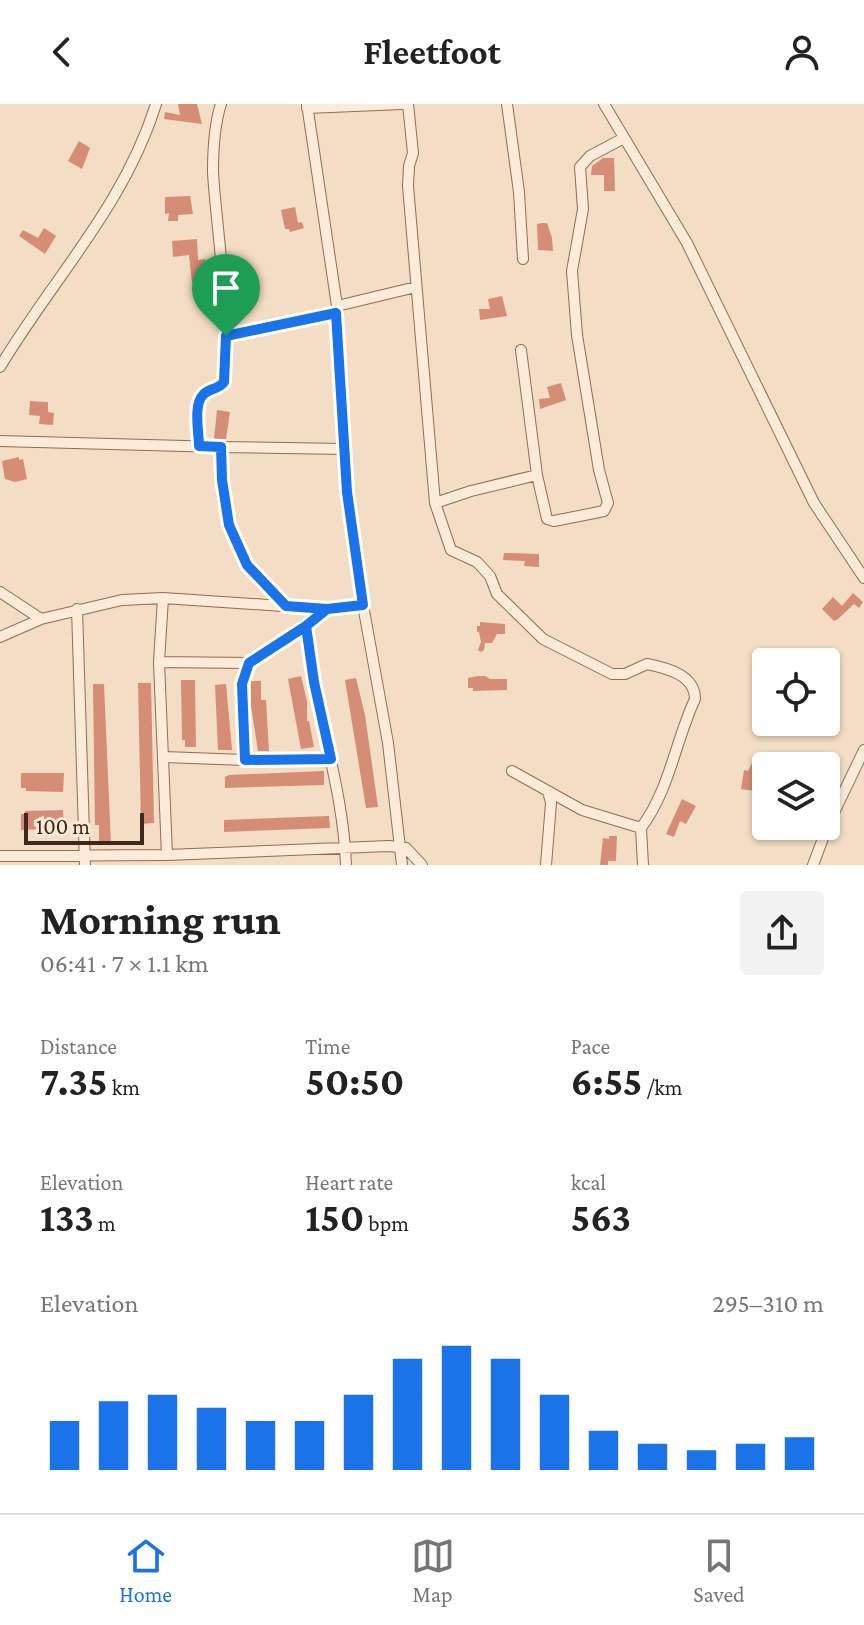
<!DOCTYPE html>
<meta charset="utf-8">
<style>
:root{--surface:#fff;--page:#f2f2f2;--text:#222;--muted:#767676;--line:#e0e0e0;--accent:#1a73e8}
body{margin:0;font-family:"Crimson Pro",serif;background:var(--page);color:var(--text);height:100vh;display:flex;flex-direction:column;font-size:30px;white-space:nowrap}
*{box-sizing:border-box;margin:0}
p{font-size:26px;color:var(--muted)}
.icon{flex:none;width:44px;height:44px;fill:none;stroke:currentColor;stroke-width:2;stroke-linecap:round;stroke-linejoin:round}
.map{position:relative;height:761px;overflow:hidden}
.details{display:flex;flex-direction:column;background:var(--surface);flex:1}
.details>*{flex:none}
.tools{position:absolute;left:752px;top:544px;display:grid;gap:16px}
.tools a{display:grid;place-items:center;width:88px;height:88px;border-radius:8px;background:var(--surface);box-shadow:0 2px 6px #0004;font-size:40px}
.scale{position:absolute;left:24px;bottom:20px;width:120px;box-sizing:border-box;padding-left:8px;border:4px solid #3e281e;border-top:0;font-size:22px;line-height:28px;white-space:nowrap;color:#3e281e;-webkit-text-stroke:6px #f9e8d5;paint-order:stroke}
.pin{position:absolute;display:grid;place-items:center;width:68px;height:68px;color:#fff;margin:-82px -34px;border-radius:50% 50% 50% 0;rotate:-45deg;box-shadow:0 0 8px #0007}
.pin .icon{rotate:45deg}
.round{display:grid;place-items:center;flex:none;width:84px;height:84px;border-radius:8px;background:var(--page)}
.overview{display:flex;align-items:center;justify-content:space-between;height:136px;padding:0 40px}
h1{font-size:44px;font-weight:700;line-height:60px}
.figures{display:grid;grid-template-columns:repeat(3,1fr);gap:12px;height:136px;padding:8px 40px}
.figures div{display:grid;align-content:center}
.figures b{font-size:40px;font-weight:700}
.figures small{font-size:22px;font-weight:400}
.figures p{font-size:22px}
.chart{height:224px;padding:16px 40px}
.chart p{display:flex;justify-content:space-between}
.chart svg{width:100%;height:144px;margin-top:8px;stroke:var(--accent);stroke-width:6}
header{display:flex;justify-content:space-between;align-items:center;height:104px;padding:0 40px;background:var(--surface);font-size:36px;font-weight:700}
.tabs{display:flex;justify-content:space-around;align-items:center;height:112px;border-top:2px solid var(--line);background:var(--surface);font-size:22px;color:var(--muted)}
.tabs a{display:grid;justify-items:center;gap:4px}
.tabs .selected{color:var(--accent)}
.map>svg:first-child{display:block}
.building{fill:#d58d76}
.lines{fill:none;stroke-linecap:round;stroke-linejoin:round}
.minor-casing{stroke:#906c58;stroke-width:12}
.minor{stroke:#fcebd9;stroke-width:10}
.route-casing{stroke:#fff;stroke-width:16}
.route{stroke:#1a73e8;stroke-width:10}
</style>
<header><svg class="icon" aria-label="back" viewBox="0 0 24 24"><path d="M15 5l-7 7 7 7"/></svg>Fleetfoot<svg class="icon" aria-label="person" viewBox="0 0 24 24"><circle cx="12" cy="8" r="4"/><path d="M4 21q1-7 8-7t8 7"/></svg></header>
<div class="map">
<svg width="864" height="761" viewBox="0 0 864 761">
<rect width="100%" height="100%" fill="#f3ddc4"/>
<path class="building" d="M178,0h19l5,20 -38,-5 1,-7 15,3z
M79,37l11,7 -8,21 -14,-8z
M603,54h11l1,33h-11v-16h-13l1,-9z
M190,92l3,18 -15,1v6h-10l1,-8 -4,1v-17z
M295,103l3,16 4,-1 2,6 -14,4 -1,-3h-4l-4,-19z
M542,119h5l5,15 1,13 -15,-1 -1,-26z
M44,124l12,8 -11,18 -26,-18 4,-6 15,8z
M197,135l1,21 7,-1 3,22 -16,2 -3,-28 -16,2 -1,-16z
M502,192l5,20 -27,4 -1,-11h11l-2,-10z
M561,279l5,17 -26,9 -1,-10 11,-1 -3,-11z
M30,297l18,1v10l6,1 -1,12 -14,-1 1,-8 -11,-1z
M217,306l13,2 -4,27h-12z
M19,353v3l4,-1 4,20 -12,3 -10,-3 -3,-18z
M504,449l35,1v13l-15,-1 1,-5 -22,-1z
M853,489l10,9 -4,6 -5,-4 -16,15 -4,2 -12,-12 11,-12 9,9z
M480,518l25,2v10h-8l-5,9h-7l-1,7 -3,2 -3,-2 3,-8 -2,-10h-2v-6h3z
M301,572l6,25v20h2l5,26 -13,2 -13,-70z
M478,572h7l5,3h17v11l-34,1v-3h-5v-10z
M356,574l9,37 13,92 -12,1 -21,-128z
M181,576h14l1,67h-11v-7h-3z
M251,577h10v19h5l3,51h-11l-7,-45z
M138,579h13l3,140 -13,1z
M93,580h11l7,161 -12,-1v-19h-4z
M226,580l6,66h-14l-3,-65z
M755,653l5,3 -5,12h3l-3,19 -14,-2 3,-19 4,1z
M324,667v14l-99,3v-11l4,-2z
M21,669h43l-1,19 -37,-1v-3h-5z
M682,695l14,7 -10,18 -6,-3 -6,16 -8,-3z
M63,706l1,18 -43,2v-16h4v-3z
M329,712l1,12 -106,4v-12z
M609,732h8l-1,25h-8v4h-8l3,-27 6,1z"/>
<g class="lines">
<defs>
<path id="minor" d="M307,0l30,202 10,186 16,113 25,138 14,122
M408,0l5,49 -4,13 -1,20 27,317
M507,0l12,88 4,67
M604,0l83,139 127,260 50,75
M307,4l95,-4
M337,202l79,-19
M226,232l110,-23
M521,246l16,125 10,44 7,2 50,-10 4,-8 -9,-33 -22,-135 -5,-64 11,-62 -3,-42 10,-11 34,-18
M0,263c54,-90 124,-161 156,-263
M0,337l221,6c-3,41 5,82 26,117 9,16 26,29 39,42
M199,342v-45l7,-9 15,-5c16,-23 -7,-178 -8,-216 0,-23 1,-45 8,-67
M221,343l124,2
M537,371l-66,16 -36,12 16,47 26,12 13,14 7,18 46,45 69,35h13l22,-10c20,4 48,11 48,35 -20,43 -25,90 -54,129l2,37
M0,488l41,27
M163,494l-4,64 8,193
M77,505l8,256
M306,522c7,81 37,157 40,239
M0,533l41,-18 81,-19 41,-2 164,11 36,-4
M159,558l90,1
M164,653l81,3 86,-1
M245,656l-3,-76 7,-21 78,-54
M512,667l70,39 59,18
M0,752l167,-1 222,-9 17,2 16,17
M546,761l5,-62 -3,-12
M813,761l15,-40 36,-75"/>
</defs>
<use href="#minor" class="minor-casing"/>
<use href="#minor" class="minor"/>
</g>
<g class="lines">
<defs>
<path id="route" d="M226,232l-2,46c-6,8 -15,6 -21,13 -10,10 -4,38 -4,51l22,1 1,33 7,45 18,40 39,41 41,3 -21,17 -57,37 -7,21 3,76 86,-1 -17,-77 -8,-56 21,-17 36,-4 -16,-113 -11,-179 -110,23"/>
</defs>
<use href="#route" class="route-casing"/>
<use href="#route" class="route"/>
</g>
</svg>
<div class="tools">
<a><svg class="icon" aria-label="locate" viewBox="0 0 24 24"><circle cx="12" cy="12" r="6"/><path d="M12 2v4M12 18v4M2 12h4M18 12h4"/></svg></a>
<a><svg class="icon" aria-label="layers" viewBox="0 0 24 24"><path d="M12 4l9 5-9 5-9-5zM3 14l9 5 9-5"/></svg></a>
</div>
<div class="scale">100 m</div>
<div class="pin" style="left:226px;top:232px;background:#1e9e55"><svg class="icon" aria-label="arrive" viewBox="0 0 24 24"><path d="M6 21V4h12l-3 4 3 4H6"/></svg></div>
</div>
<section class="details">
<div class="overview"><div><h1>Morning run</h1><p>06:41 · 7 × 1.1 km</p></div><a class="round"><svg class="icon" aria-label="share" viewBox="0 0 24 24"><path d="M12 15V3M7 8l5-5 5 5M5 13v7h14v-7"/></svg></a></div>
<div class="figures">
<div><p>Distance</p><b>7.35<small> km</small></b></div>
<div><p>Time</p><b>50:50</b></div>
<div><p>Pace</p><b>6:55<small> /km</small></b></div>
</div>
<div class="figures">
<div><p>Elevation</p><b>133<small> m</small></b></div>
<div><p>Heart rate</p><b>150<small> bpm</small></b></div>
<div><p>kcal</p><b>563</b></div>
</div>
<div class="chart"><p><span>Elevation</span>295–310 m</p>
<svg viewBox="0 0 160 44" preserveAspectRatio="none"><path d="M5 44V29M15 44V23M25 44V21M35 44V25M45 44V29M55 44V29M65 44V21M75 44V10M85 44V6M95 44V10M105 44V21M115 44V32M125 44V36M135 44V38M145 44V36M155 44V34"/></svg>
</div>
</section>
<nav class="tabs">
<a class="selected"><svg class="icon" aria-label="home" viewBox="0 0 24 24"><path d="M3 11l9-7 9 7M6 9v11h12V9"/></svg>Home</a>
<a><svg class="icon" aria-label="map" viewBox="0 0 24 24"><path d="M3 6l6-2 6 2 6-2v14l-6 2-6-2-6 2zM9 4v14M15 6v14"/></svg>Map</a>
<a><svg class="icon" aria-label="saved" viewBox="0 0 24 24"><path d="M7 4h10v16l-5-4-5 4z"/></svg>Saved</a>
</nav>
